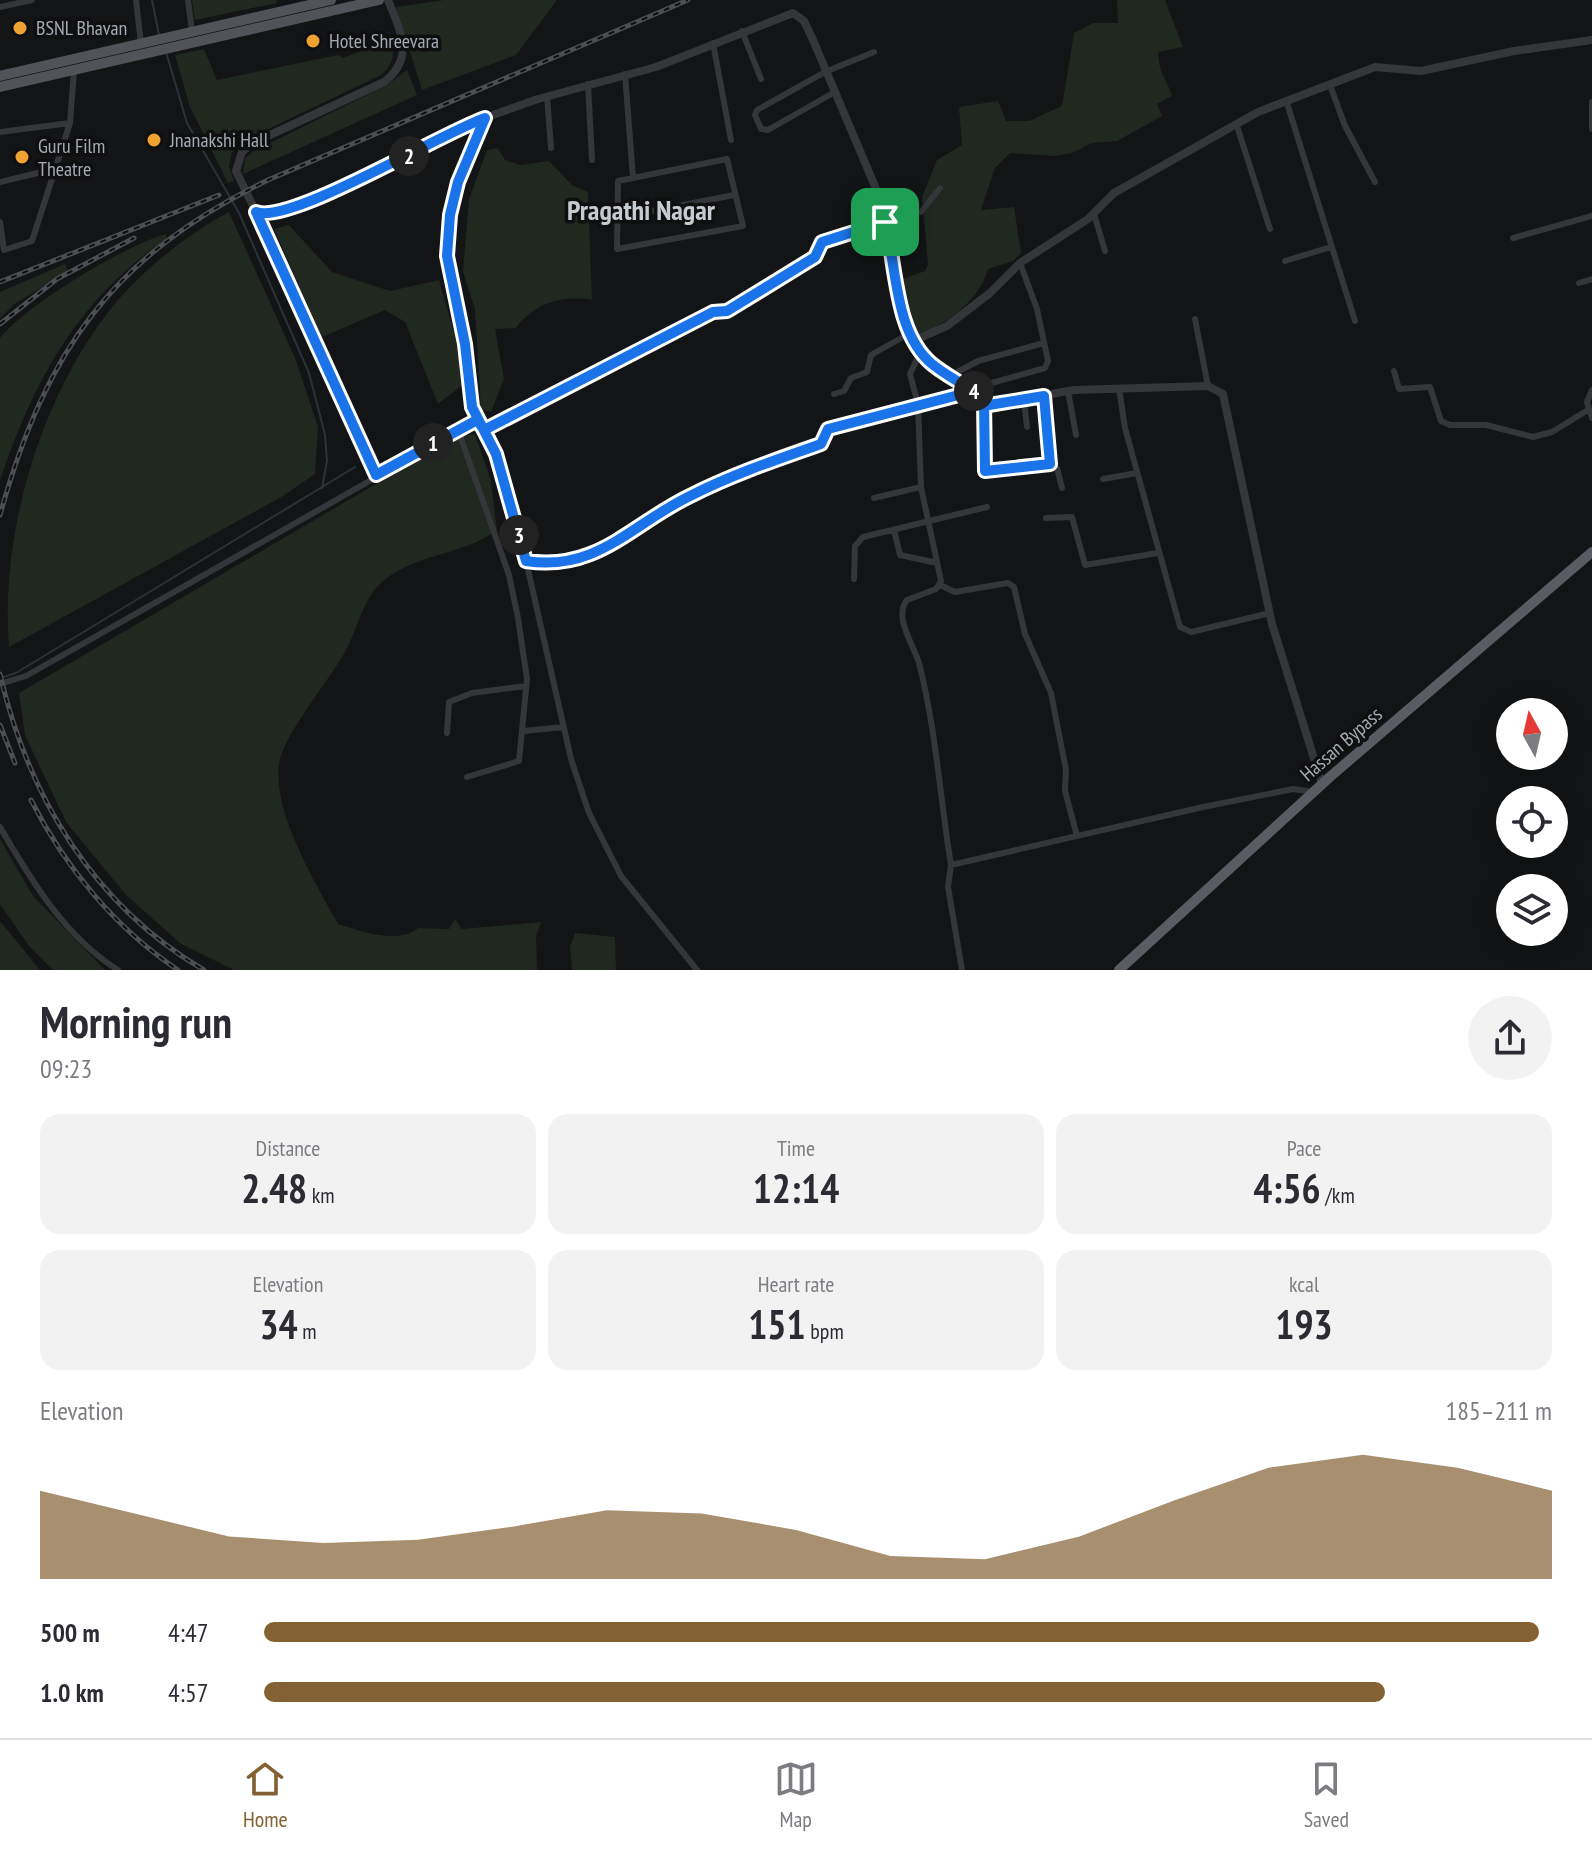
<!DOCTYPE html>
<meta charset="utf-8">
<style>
:root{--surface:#fff;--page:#f2f2f3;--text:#2b2b33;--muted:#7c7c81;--line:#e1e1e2;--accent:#836133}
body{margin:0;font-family:"PT Sans Narrow",sans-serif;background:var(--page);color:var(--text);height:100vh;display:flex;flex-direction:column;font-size:30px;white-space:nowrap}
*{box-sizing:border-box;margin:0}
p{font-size:26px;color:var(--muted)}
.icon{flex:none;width:44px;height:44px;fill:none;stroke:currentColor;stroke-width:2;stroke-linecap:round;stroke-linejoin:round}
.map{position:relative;height:970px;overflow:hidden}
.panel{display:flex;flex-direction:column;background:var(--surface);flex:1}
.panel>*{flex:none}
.needle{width:52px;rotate:352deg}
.fabs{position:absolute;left:1496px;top:698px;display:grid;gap:16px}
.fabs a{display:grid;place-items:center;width:72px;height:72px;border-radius:50%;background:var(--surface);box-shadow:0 4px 20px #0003;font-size:40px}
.pin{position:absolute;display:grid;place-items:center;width:68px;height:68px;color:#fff;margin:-34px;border-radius:16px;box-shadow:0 4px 12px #0006}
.km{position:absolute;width:40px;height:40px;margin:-20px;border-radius:50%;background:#222;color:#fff;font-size:22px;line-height:40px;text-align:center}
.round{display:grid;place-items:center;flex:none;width:84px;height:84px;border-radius:42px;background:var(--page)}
.summary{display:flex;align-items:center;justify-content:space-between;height:136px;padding:0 40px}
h1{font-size:44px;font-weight:800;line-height:60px}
.figures{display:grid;grid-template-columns:repeat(3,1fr);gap:12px;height:136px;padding:8px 40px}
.figures div{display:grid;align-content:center;border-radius:20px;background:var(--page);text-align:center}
.figures b{font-size:40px;font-weight:800}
.figures small{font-size:22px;font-weight:400}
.figures p{font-size:22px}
.chart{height:224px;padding:16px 40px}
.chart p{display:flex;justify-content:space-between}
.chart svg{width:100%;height:144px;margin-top:8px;fill:var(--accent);opacity:.7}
ul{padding:0 40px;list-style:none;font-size:26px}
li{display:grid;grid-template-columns:128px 96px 1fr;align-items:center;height:60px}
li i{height:20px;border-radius:10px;background:var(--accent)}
.tab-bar{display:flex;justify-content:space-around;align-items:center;height:112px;border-top:2px solid var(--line);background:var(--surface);font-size:22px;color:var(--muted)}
.tab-bar a{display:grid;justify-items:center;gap:4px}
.tab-bar .active{color:var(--accent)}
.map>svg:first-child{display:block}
.green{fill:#202820}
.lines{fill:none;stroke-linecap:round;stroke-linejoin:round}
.stream{stroke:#2a3339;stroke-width:2}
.minor{stroke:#35363a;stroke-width:6}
.tertiary{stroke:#35363a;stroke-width:8}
.primary{stroke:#515359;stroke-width:10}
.trunk{stroke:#595c62;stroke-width:10}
.rail-casing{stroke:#4c4e53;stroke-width:5}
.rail{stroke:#0f0f10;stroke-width:2;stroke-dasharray:6;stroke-linecap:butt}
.route-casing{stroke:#fff;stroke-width:16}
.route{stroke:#1a73e8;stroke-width:10}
.poi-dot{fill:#eea232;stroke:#0f0f10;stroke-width:3}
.labels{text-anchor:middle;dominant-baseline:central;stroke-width:7;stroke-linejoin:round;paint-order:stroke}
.poi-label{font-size:20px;fill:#a5abb5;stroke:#0f0f10;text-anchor:start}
.street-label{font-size:20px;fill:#a5abb5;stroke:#0f0f10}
.district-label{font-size:28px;font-weight:bold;fill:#c6cad1;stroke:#0f0f10}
</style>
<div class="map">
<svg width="1592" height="970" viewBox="0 0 1592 970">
<rect width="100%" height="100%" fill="#131415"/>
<path class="green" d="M192,0h84l1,3 -82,17z
M444,0h113l-41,55 -94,35 -26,-83z
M1117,0h48l18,47 -25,5c1,23 8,24 14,44l-15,8 5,12 -45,25 -25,2 -20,10 -16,3 -46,-3 -15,15 -14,42 33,-3 7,46 -8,8 -25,8c-7,29 -42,58 -72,65l-13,-35 -3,-19 25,-9 3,-7 -6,-67 15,-37 25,-15 -3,-38 39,-6 8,20h23l33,-15 12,-73 19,-10h25z
M390,40c6,15 3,24 -9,35l-127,61 -22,16 -3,14 5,15 -6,2 -38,-76 -15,-52 29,-6 13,31 121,-25 5,3z
M407,70l10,25 -174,79 2,-16 9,-7 133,-66z
M498,148l7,12 16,5 28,-4 23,24 16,7 4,108c-31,-5 -57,3 -76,28l-21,1 9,50 -13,33 -10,-2 -6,-101 -12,-37 6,-73 18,-49z
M229,212l66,146 23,69 -3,47 -32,22 -274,151c-9,-110 29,-240 94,-328 29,-41 82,-84 126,-107z
M289,225l43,47 58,19 49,-11 22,77v29l-23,18 -33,-82 -20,-12 -63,27 -48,-108z
M166,234v5c-89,61 -133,143 -166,242v-143c27,-34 124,-92 166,-104z
M65,264l3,7 -55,34 -13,14v-27z
M475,434l16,47 6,49c-35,27 -89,23 -121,58 -14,16 -22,51 -35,71 -15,24 -55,75 -61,100 -11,48 35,123 58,165 23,7 59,21 80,4l31,1 6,-10 7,10 79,-7 -5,15 1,33h-303l-53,-26 -55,-49 -60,-73 -41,-87 -6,-42 439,-257z
M0,839l33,57 72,74h-52l-24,-24 -29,-42z
M0,921l40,49h-40z
M575,933l40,4 1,33h-44l-2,-23z"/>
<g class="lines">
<path class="stream" d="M152,0l7,35
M166,52l21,71 52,90 70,160 16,62 2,26 -5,27
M0,678l16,-5 339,-206"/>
<path class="minor" d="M136,0l5,44
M188,0l4,32
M0,7l32,-7
M742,31l19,48
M713,43l18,97
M625,74l8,104
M588,84l4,76
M1330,85l15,41 30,56
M833,93l-65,37 -7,-1 -6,-14 2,-5 68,-38 49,-20
M547,96l4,52
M1286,100l69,221
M1592,102v27
M485,118l-27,64 -8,33 -3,41 18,88 7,63 24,47 30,107 45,198 18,54 32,63 76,94
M1236,123l34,106
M0,132l70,-9
M727,159l16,67 -126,23 1,-68z
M0,182l54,-13
M256,212l120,263
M1094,214l11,37
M617,218l117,-23
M0,222l4,28 28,-9 38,-118 4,-53
M1513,238l79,-22
M1285,261l46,-14
M1579,283l13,-4
M1195,319l13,67
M921,351l-11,23 8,30 3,83 20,94 -5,8 -29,11c-14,17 7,45 12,63 17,66 21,135 32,202l-3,22 14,83
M1394,371l5,18 31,-2 11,34 9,4h36l47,12 19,-5 36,-22
M950,376l28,-15 66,-18
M1119,388l6,40 55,199 11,5 79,-19
M1592,390l-5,12 5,16
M1068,391l8,44
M834,394l10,-3 7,-13 16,-6 4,-17 41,-23
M1024,400l3,27
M984,401v66l6,4 60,-7 -6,-68
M458,430l51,145 9,43 9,61 -8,82 -52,16
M484,430l229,-118 14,-1 88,-54 7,-15 99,-30 19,-24
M1050,464l7,4 5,20
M1103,479l34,-6
M874,498l47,-11
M1046,518l26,-1 13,48 73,-12
M894,530l6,25 37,8
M526,561c71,11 110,-38 168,-67 41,-20 83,-35 127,-50l7,-15 217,-61 3,-7 -11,-52 -17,-46
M854,579l1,-33 8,-9 124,-30
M940,585l15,7 53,-9 6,4 11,47 26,59 15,77 -1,21 12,45
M0,684l26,-8 451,-256
M523,731l41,-4
M447,733l2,-31 23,-9 54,-7
M0,827c31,53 65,110 118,143
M951,865l252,-58 90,-18 21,3"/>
<path class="tertiary" d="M388,0c13,32 27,58 -4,82l-131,61 -11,9 -6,19 20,41h21l112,-45 84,-45 65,-23 118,-32 137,-54 11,8 9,19 64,151 21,102 17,47 32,-14 43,-33 30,-30 68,-44 26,-26 144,-81 117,-45 46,4 93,-20 78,-11
M915,340c16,30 49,43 74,65l85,-15 134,-4 15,8 49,230 50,160"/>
<path class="primary" d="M0,76l331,-76
M0,87l379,-87"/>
<path class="trunk" d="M1119,970l212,-194 261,-224"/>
<defs>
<path id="rail" d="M0,282l219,-87
M0,324l57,-45 77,-41
M0,515c46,-165 112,-259 268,-335l420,-180
M0,674c28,122 94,232 204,296
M0,725l15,38
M31,800c34,67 84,128 147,170"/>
</defs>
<use href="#rail" class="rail-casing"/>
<use href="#rail" class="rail"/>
</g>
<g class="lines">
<defs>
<path id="route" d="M885,222l-63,20 -7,15 -88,54 -14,1 -229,118 -7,-10 -101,55 -120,-263c34,13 187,-80 229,-94l-27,64 -8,33 -3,41 18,88 7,63 24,47 30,107c70,11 105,-36 162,-64 43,-22 87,-37 133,-53l7,-15 146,-38 15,14 55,-9 6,68 -65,7 -1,-70c-16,-16 -35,-23 -52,-37 -38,-32 -35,-97 -47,-142"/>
</defs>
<use href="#route" class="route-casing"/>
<use href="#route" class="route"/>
</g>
<g class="poi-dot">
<circle cx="20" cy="28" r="8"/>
<circle cx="313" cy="41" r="8"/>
<circle cx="154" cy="140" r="8"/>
<circle cx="22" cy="157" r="8"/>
</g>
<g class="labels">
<g class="poi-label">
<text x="36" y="28">BSNL Bhavan</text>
<text x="329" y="41">Hotel Shreevara</text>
<text x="170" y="140">Jnanakshi Hall</text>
<text x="38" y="146">Guru Film<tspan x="38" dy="23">Theatre</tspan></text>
</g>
<g class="street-label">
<text transform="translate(1341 744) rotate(-41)">Hassan Bypass</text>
</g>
<g class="district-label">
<text x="641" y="209">Pragathi Nagar</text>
</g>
</g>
</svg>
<div class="fabs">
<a><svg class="needle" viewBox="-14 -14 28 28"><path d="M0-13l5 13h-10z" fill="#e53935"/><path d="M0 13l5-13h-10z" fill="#7c7c81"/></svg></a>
<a><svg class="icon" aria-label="locate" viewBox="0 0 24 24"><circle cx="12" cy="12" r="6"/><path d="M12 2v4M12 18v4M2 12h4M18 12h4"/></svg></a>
<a><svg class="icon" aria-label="layers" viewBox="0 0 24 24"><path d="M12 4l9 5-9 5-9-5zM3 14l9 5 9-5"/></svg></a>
</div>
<div class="pin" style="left:885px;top:222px;background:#1e9e55"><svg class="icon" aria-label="arrive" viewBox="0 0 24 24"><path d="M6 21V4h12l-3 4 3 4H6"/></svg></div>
<b class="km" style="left:433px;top:443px">1</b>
<b class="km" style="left:409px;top:156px">2</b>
<b class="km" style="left:519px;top:535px">3</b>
<b class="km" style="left:974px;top:391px">4</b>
</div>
<section class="panel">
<div class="summary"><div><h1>Morning run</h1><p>09:23</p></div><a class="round"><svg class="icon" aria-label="share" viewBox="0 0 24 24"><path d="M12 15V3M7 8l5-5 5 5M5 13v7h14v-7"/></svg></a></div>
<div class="figures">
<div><p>Distance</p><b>2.48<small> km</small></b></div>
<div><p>Time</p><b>12:14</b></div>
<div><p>Pace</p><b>4:56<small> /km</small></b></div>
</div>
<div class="figures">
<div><p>Elevation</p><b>34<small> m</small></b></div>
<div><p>Heart rate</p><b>151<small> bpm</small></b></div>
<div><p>kcal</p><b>193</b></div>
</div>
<div class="chart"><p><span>Elevation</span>185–211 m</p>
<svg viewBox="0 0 160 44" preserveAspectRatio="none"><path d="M0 44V17L10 24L20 31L30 33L40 32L50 28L60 23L70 24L80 29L90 37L100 38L110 31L120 20L130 10L140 6L150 10L160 17V44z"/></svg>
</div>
<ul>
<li><b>500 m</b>4:47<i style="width:99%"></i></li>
<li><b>1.0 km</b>4:57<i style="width:87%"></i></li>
</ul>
</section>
<nav class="tab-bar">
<a class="active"><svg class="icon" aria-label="home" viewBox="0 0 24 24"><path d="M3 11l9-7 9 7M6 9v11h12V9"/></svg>Home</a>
<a><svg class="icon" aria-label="map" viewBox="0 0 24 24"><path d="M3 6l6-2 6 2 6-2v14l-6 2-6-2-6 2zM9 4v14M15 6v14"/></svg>Map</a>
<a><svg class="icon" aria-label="saved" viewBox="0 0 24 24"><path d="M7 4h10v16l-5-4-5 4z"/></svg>Saved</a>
</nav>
